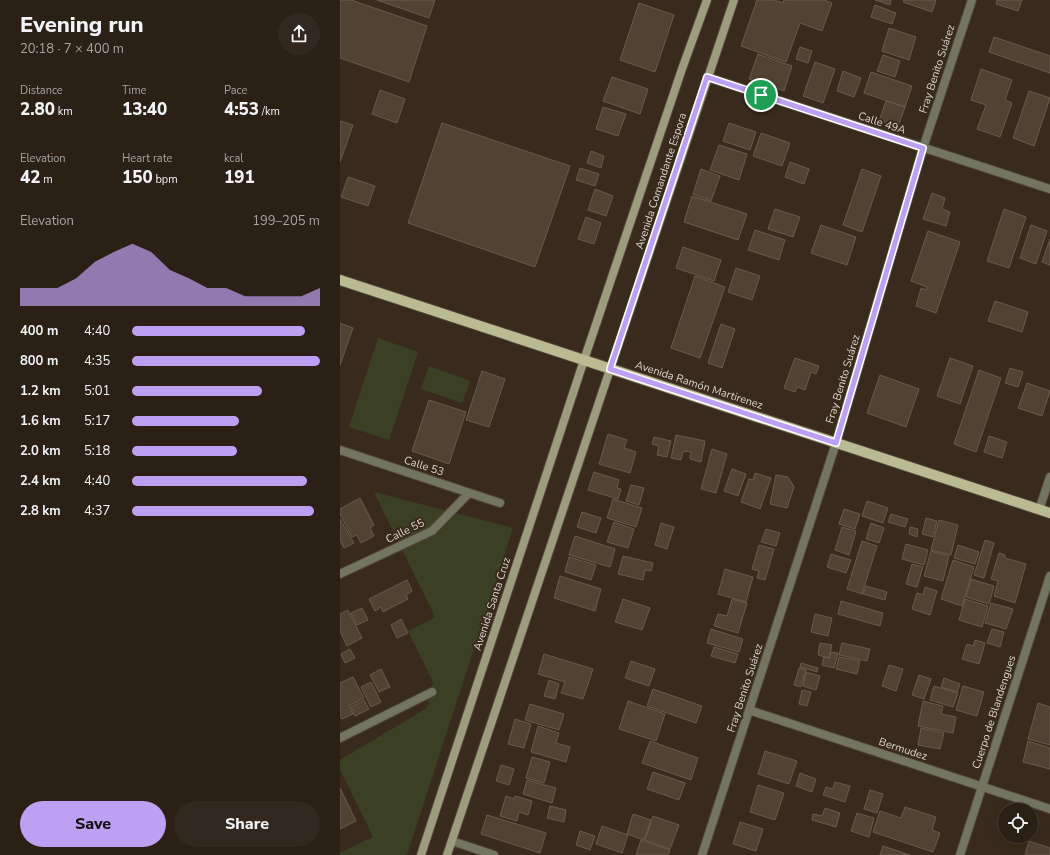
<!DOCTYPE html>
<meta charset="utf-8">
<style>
:root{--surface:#2a2016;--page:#32281f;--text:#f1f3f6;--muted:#a5a3a1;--line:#463e35;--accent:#bca0f2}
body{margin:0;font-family:"Nunito Sans",sans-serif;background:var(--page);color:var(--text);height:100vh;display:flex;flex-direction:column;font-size:15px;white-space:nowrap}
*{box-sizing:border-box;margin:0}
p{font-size:13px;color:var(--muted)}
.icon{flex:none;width:22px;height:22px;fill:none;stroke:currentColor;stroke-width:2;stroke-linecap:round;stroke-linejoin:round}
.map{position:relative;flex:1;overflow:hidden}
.sheet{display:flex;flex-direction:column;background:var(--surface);width:340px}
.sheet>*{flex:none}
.fabs{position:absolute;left:658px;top:803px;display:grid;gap:8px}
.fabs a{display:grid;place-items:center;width:40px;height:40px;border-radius:50%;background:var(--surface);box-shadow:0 4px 16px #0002,0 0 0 1px var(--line);font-size:20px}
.pin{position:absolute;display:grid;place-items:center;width:34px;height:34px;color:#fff;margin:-17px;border:2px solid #fff;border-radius:50%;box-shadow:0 1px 4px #0007}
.round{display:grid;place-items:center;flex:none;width:42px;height:42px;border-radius:21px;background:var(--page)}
.overview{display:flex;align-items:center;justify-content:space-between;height:68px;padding:0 20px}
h1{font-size:22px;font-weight:800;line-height:30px}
.metrics{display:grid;grid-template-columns:repeat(3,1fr);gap:6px;height:68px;padding:4px 20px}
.metrics div{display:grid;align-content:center}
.metrics b{font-size:17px;font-weight:800}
.metrics small{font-size:11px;font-weight:400}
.metrics p{font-size:11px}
.chart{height:112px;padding:8px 20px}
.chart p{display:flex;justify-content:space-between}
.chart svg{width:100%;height:72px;margin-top:4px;fill:var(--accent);opacity:.7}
.primary-button{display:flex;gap:8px;margin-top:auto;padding:8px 20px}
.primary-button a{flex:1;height:46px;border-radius:24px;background:var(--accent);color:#111;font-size:16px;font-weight:800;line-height:46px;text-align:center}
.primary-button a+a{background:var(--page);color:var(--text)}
ul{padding:0 20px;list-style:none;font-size:13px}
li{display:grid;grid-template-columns:64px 48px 1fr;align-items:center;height:30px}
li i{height:10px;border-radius:5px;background:var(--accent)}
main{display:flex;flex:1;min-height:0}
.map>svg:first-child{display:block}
.green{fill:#3b4024}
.building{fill:#514334;stroke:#695b4c}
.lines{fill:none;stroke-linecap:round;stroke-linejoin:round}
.minor-casing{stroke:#524639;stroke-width:10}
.secondary-casing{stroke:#524639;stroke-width:10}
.primary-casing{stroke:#524639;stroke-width:12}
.minor{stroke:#747561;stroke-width:8}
.secondary{stroke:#9b9d7e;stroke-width:8}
.primary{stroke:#babb93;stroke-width:10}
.route-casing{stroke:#fff;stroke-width:8}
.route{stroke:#bca0f2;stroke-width:5}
.labels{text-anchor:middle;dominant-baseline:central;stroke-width:4;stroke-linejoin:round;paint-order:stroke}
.street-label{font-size:11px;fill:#ddd5cc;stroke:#382b1d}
</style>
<main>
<section class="sheet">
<div class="overview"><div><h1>Evening run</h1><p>20:18 · 7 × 400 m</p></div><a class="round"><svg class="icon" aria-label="share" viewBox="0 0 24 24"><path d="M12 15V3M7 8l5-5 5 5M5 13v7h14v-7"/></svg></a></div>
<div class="metrics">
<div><p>Distance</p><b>2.80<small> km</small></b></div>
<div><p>Time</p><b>13:40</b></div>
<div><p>Pace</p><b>4:53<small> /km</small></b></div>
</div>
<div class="metrics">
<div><p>Elevation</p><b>42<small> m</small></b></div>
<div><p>Heart rate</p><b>150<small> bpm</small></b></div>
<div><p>kcal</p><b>191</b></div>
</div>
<div class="chart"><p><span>Elevation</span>199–205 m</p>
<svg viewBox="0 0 160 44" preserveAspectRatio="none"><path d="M0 44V33L10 33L20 33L30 27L40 17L50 11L60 6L70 11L80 22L90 27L100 33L110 33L120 38L130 38L140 38L150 38L160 33V44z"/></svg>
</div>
<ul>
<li><b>400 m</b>4:40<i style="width:92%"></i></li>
<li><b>800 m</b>4:35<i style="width:100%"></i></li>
<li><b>1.2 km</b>5:01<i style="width:69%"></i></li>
<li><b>1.6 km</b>5:17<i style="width:57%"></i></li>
<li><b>2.0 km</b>5:18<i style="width:56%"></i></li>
<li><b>2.4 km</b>4:40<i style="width:93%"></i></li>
<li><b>2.8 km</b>4:37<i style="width:97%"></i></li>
</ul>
<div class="primary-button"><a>Save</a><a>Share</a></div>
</section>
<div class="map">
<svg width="710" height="855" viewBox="0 0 710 855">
<rect width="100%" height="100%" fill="#382b1d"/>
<path class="green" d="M38,338l40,14 -29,88 -40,-13z
M89,366l41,15 -8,22 -41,-14z
M34,492l139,36 -106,327h-67v-2l33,-16 -33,-68v-9l87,-52 6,-26 -25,-51 27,-14z"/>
<path class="building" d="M0,0h11l76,26 -18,56 -69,-24z
M37,0h58l-6,18z
M417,0h17l9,3 1,-3h40l8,3 -10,28 -22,-8 -14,39 -45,-16z
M535,0h16l-1,5z
M564,0h32l-4,12 -29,-10z
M657,0h25l-4,11 -22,-7z
M299,3l35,12 -19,57 -35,-12z
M535,5l21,8 -4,11 -21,-7z
M549,28l27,9 -7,23 -27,-9z
M654,37l56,19v17l-61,-21z
M460,47l12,4 -4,12 -12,-4z
M418,54l34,12 -8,25 -35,-12z
M543,55l17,6 -5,16 -18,-6z
M475,62l20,7 -12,34 -20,-7z
M641,69l31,11 -7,20 7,3 -12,34 -23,-8 9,-24 -15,-5z
M503,71l18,7 -7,19 -17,-6z
M531,72l41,14 -7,21 -41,-14z
M272,77l36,12 -8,25 -37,-13z
M40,90l25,9 -8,24 -25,-9z
M689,91l21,7 -16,48 -21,-8z
M546,101l19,6 -7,20 -19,-6z
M263,107l23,7 -8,22 -22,-7z
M0,121l13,4 -13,37z
M102,123l128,43 -35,101 -127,-44z
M389,123l27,9 -6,18 -27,-9z
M421,133l29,10 -8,23 -29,-10z
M379,145l28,9 -8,26 -29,-10z
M251,151l13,5 -3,12 -14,-5z
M450,162l19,7 -5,15 -19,-7z
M240,168l19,6 -4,12 -19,-6z
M361,169l19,7 -9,25 -18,-7z
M522,169l19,7 -19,56 -19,-7z
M8,177l27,9 -7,20 -27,-9z
M255,189l18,7 -7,20 -18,-6z
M592,193l13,5 -3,11 8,3 -4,14 -23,-7z
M352,196l55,18 -9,26 -54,-18z
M435,209l25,8 -7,20 -25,-8z
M664,209l22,8 -17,51 -22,-7z
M246,217l15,6 -7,21 -16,-5z
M481,225l35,12 -9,28 -36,-12z
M691,225l16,6 -11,33 -16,-6z
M415,230l30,10 -6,20 -31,-10z
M588,231l32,11 -24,71 -20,-7 5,-18 5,2 1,-3 -16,-6z
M710,239v26l-8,-3z
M343,247l38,13 -7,21 -38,-13z
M396,268l24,8 -8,24 -24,-8z
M355,276l30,11 -25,71 -29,-10z
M655,301l33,11 -6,20 -34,-11z
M0,323l13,5 -13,37z
M381,324l14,5 -13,39 -14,-5z
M455,358l24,8 -3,8 -5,-2 -6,18 -8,-3 -2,5 -11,-4z
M610,358l23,8 -13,38 -23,-8z
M670,368l13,4 -5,15 -13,-4z
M639,370l22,8 -25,74 -22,-8z
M142,371l23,8 -16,48 -23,-7z
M540,375l39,14 -13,38 -39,-14z
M687,383l23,8 -8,25 -24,-8z
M89,400l37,12 -17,52 -37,-13z
M268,434l19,6 -3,8 12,4 -6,21 -31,-9z
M336,435l29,6 -4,21 -11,-3 1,-7 -8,-1 -2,9 -10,-2z
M649,436l18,6 -5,16 -18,-6z
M314,437l17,4 -4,16 -10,-2 2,-9 -7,-2z
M372,449l15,5 -11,39 -15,-4z
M392,469l14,5 -8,22 -14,-5z
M254,472l25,8 -2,8 4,1 -3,10 -30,-9z
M415,473l16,5 -11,31 -19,-7 8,-23 4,1z
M436,475l12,2 6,10 -7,21 -17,-4z
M291,485l13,3 -5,17 -13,-4z
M20,498l14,27 -4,3 4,8 -13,7 -4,-8 -5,2 -12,-23v-5z
M273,499l29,9 -6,19 -29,-9z
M527,501l21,7 -5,15 -21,-7z
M504,509l16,5 -5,15 -16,-5z
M242,512l19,6 -5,15 -19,-6z
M551,514l17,5 -3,8 -17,-5z
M586,518l11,3 -4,16 -11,-3z
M0,519l14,24 -10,5 -4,-8z
M599,520l19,5 -7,30 -20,-5z
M274,522l20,7 -6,19 -21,-6z
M321,523l13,4 -7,22 -12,-4z
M531,523l13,5 -5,15 -13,-4z
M502,527l14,4 -7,24 -14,-5z
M570,527l8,2 -1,8 -8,-3z
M426,529l14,4 -4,13 -15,-4z
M235,536l40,13 -5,18 -41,-12z
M645,540l9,3 -10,35 -10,-3z
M522,541l15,5 -15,48 -15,-5z
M566,544l22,6 -4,15 -22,-6z
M419,545l15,4 -9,31 -8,-2 2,-7 -7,-2z
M618,545l21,7 -4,12 -21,-6z
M591,551l18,5 -6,25 -19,-5z
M659,553l6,2v3l21,6 -11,39 -21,-7 4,-15 -7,-2z
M491,554l20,6 -5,13 -19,-6z
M283,556l30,7 -2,8 -6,-1 -2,10 -25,-6z
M229,557l27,8 -5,15 -26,-8z
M613,560l21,7 -12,39 -21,-7z
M572,564l11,3 -6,20 -11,-3z
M385,569l28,8 -7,25 -28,-8z
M220,576l41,13 -6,22 -41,-13z
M631,579l23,7 -5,18 -23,-7z
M67,580l5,11 -6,4 2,4 -25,13 -2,-5 -6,4 -6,-12z
M526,586l21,6 -2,8 -22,-6z
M585,587l12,4 -7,24 -18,-6 5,-16 6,2z
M283,599l27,9 -8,22 -27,-8z
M392,599l15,4 -9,30 -24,-7 4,-12 9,2z
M625,599l23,7 -6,21 -23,-7z
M501,601l42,12 -3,13 -42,-12z
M651,603l22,6 -7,20 -21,-6z
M22,608l6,12 -11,5 -6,-12z
M8,610l14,28 -15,8 -7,-15v-17z
M475,614l17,4 -4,18 -17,-4z
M61,619l7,14 -11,5 -6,-13z
M371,629l32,10 -4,13 -32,-9z
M652,629l12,3 -4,15 -13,-4z
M635,640l10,3 -6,21 -17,-5 5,-15 6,2z
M480,643l12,2 -3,13 -11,-3z
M502,643l28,6 -3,12 -28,-6z
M374,647l24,7 -3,9 -24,-7z
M10,649l5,9 -10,5 -4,-9z
M491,652l7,1 -4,15 -12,-3 2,-8 5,1z
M204,654l49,15 -10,30 -22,-6 4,-11 -27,-8z
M499,657l21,4 -3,13 -21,-5z
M291,661l24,8 -6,17 -24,-8z
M461,663l17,5 -1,4 -17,-5z
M549,665l14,4 -7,22 -14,-5z
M459,668l7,2 -5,17 -7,-2z
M41,669l9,18 -11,5 -9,-17z
M466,672l14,4 -4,14 -13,-4z
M579,675l12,4 -7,20 -12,-4z
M13,677l11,21 -15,8 4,8 -11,5 -2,-3v-33z
M604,678l16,6 -3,8 -16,-5z
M209,680l10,4 -4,15 -11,-3z
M31,682l10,20 -10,5 -10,-20z
M594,686l24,7 -5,14 -23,-7z
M623,686l21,6 -7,24 -21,-6z
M313,689l49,17 -6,17 -49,-17z
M462,690l9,2 -4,14 -8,-2z
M24,700l5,9 -14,7 -4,-9z
M288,701l37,13 -9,27 -37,-12z
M583,701l20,5 -2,8 15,3 -3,16 -35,-7z
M698,703l12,4v38l-22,-6z
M190,704l34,10 -5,16 -34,-10z
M175,719l16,5 -7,24 -16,-4z
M198,726l21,7 -3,10 14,4 -4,15 -35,-10z
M581,728l23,5 -4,16 -22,-4z
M310,741l48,17 -7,22 -49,-17z
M688,741l22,7v21l-27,-7z
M425,751l32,10 -8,23 -31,-10z
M192,757l18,5 -6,21 -18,-5z
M161,765l13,4 -5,16 -13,-4z
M313,772l32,11 -6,17 -32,-11z
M460,773l16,6 -4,13 -16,-6z
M187,780l29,8 -4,15 -29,-9z
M495,782l15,4 -5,16 -22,-7 3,-8 7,2z
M418,785l26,8 -9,27 -25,-8z
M0,788l16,33 -16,8z
M530,790l13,4 -6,19 -13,-4z
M166,796l8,3 1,-3 17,5 -4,14 -9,-3 -2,9 -17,-5z
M210,806l16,4 -2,12 -17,-4z
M565,807l31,10 -4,13 8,3 -7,19 -60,-20 7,-21 21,7z
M485,808l15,5 -4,14 -24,-7 1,-6 9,2z
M517,813l17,5 -5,19 -18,-6z
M293,814l18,6 -7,20 -17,-6z
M147,815l59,18 -6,20 -59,-19z
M313,816l26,9 -9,24 -25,-9z
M400,822l23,7 -7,22 -23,-7z
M262,826l26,9 -6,18 -26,-9z
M240,831l15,5 -5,14 -14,-5z
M301,840l29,10 -2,5h-32z
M689,841l21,7v7h-25z
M543,846l27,9h-30z"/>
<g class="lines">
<defs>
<path id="minor" d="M367,77l343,112
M0,450l160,53
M699,510l11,-33
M0,574l92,-43 37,-38
M409,710l301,99
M0,738l92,-46
M112,841l42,14
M362,855l134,-412 87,-295 49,-148
M620,855l90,-279"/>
<path id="secondary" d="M81,855l163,-495 98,-291 25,-69
M107,855l287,-855"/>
<path id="primary" d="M0,280l710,233"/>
</defs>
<use href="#minor" class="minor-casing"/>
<use href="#secondary" class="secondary-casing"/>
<use href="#primary" class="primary-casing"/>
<use href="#minor" class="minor"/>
<use href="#secondary" class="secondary"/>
<use href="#primary" class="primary"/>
</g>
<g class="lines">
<defs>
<path id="route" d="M367,77l216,71 -87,295 -226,-74z"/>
</defs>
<use href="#route" class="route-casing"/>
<use href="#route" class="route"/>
</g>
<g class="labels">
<g class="street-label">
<text transform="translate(597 69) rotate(-72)">Fray Benito Suárez</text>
<text transform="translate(542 123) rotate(18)">Calle 49A</text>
<text transform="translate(321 181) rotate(-72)">Avenida Comandante Espora</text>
<text transform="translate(503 379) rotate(-73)">Fray Benito Suárez</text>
<text transform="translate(359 385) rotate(18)">Avenida Ramón Martirenez</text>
<text transform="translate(84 466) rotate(18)">Calle 53</text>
<text transform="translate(65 531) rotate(-26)">Calle 55</text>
<text transform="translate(152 604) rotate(-72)">Avenida Santa Cruz</text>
<text transform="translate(405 688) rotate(-72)">Fray Benito Suárez</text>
<text transform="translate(654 712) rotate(-72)">Cuerpo de Blandengues</text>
<text transform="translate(563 749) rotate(18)">Bermudez</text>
</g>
</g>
</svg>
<div class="fabs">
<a><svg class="icon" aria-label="locate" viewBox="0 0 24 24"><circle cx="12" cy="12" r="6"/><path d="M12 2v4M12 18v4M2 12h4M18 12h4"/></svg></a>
</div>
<div class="pin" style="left:421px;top:95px;background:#1e9e55"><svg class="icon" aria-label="arrive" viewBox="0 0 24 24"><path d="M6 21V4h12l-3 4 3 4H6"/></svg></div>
</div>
</main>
